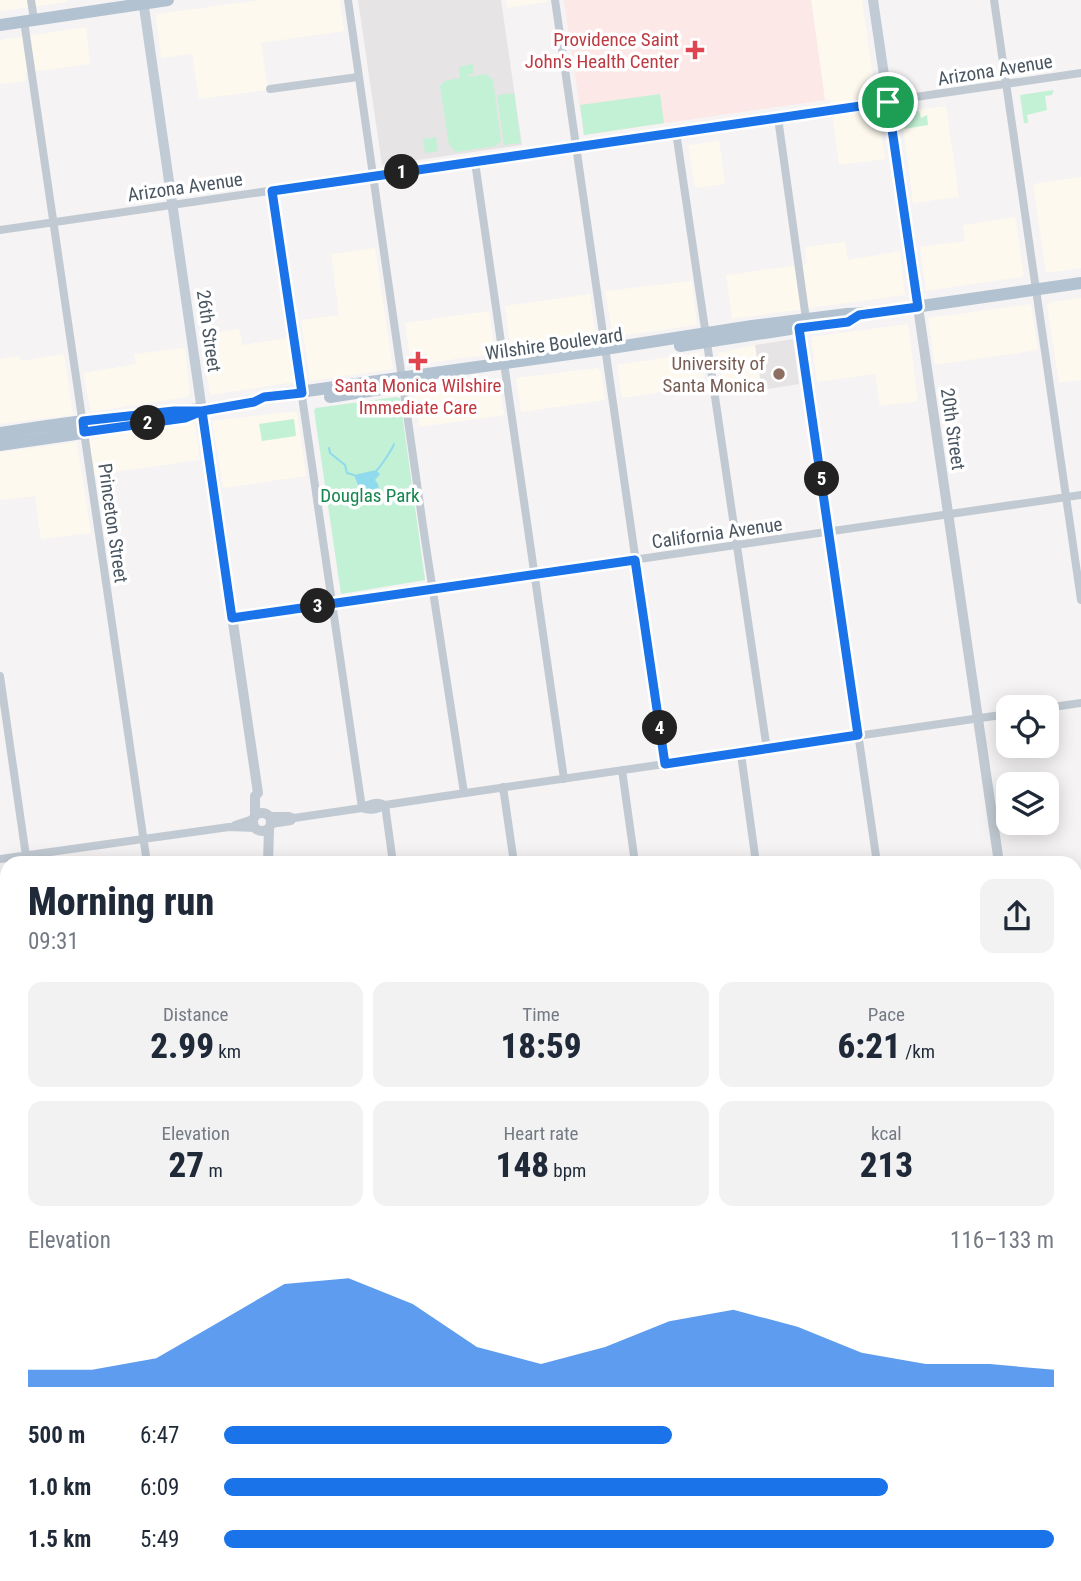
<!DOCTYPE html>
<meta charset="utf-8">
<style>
:root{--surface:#fff;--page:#f2f2f3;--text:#1f2937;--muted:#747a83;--accent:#1a73e8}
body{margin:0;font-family:"Roboto Condensed",sans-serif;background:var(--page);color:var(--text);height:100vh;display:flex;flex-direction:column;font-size:26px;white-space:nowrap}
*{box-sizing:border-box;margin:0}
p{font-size:23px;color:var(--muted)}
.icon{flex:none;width:38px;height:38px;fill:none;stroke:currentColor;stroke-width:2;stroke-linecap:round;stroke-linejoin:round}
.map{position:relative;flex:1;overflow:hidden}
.sheet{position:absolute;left:0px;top:856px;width:1082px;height:726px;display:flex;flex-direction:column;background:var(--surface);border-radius:21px 21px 0 0;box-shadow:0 4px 18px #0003}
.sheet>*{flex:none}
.buttons{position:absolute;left:996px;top:695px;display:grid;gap:14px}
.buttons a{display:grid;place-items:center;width:63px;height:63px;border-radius:14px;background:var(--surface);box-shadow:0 4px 18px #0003;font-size:35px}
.pin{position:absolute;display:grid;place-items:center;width:60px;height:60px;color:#fff;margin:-30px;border:4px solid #fff;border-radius:50%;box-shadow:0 2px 7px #0007}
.km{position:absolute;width:35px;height:35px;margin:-18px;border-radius:50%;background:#222;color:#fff;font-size:19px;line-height:35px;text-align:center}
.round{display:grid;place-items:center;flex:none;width:74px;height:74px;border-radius:14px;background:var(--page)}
.summary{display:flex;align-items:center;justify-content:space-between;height:119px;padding:0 28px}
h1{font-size:38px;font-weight:800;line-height:52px}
.metrics{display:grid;grid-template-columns:repeat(3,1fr);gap:10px;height:119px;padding:7px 28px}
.metrics div{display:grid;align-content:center;border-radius:14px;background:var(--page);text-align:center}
.metrics b{font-size:35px;font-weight:800}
.metrics small{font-size:19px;font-weight:400}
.metrics p{font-size:19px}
.chart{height:196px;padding:14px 28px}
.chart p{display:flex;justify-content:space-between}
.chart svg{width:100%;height:126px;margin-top:7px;fill:var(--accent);opacity:.7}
ul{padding:0 28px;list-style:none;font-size:23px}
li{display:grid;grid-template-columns:112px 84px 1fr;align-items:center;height:52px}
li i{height:18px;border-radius:9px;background:var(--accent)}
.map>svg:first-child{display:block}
.commercial{fill:#fdf9ef}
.education{fill:#e6e4e5}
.medical{fill:#fce8e6}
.green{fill:#c3f1d5}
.water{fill:#90daee}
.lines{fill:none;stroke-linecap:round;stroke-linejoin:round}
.stream{stroke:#90daee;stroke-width:2}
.minor{stroke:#c1cad2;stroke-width:8}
.tertiary{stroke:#c1cad2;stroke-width:10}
.secondary{stroke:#c1cbd6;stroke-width:10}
.primary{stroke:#b3c2d1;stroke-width:12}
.route-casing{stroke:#fff;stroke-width:14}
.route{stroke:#1a73e8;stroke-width:9}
.health-dot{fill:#e0444e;stroke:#fff;stroke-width:2.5}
.education-dot{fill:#8d6e63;stroke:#fff;stroke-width:2.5}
.labels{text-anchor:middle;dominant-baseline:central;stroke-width:7;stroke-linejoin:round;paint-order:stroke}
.health-label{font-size:19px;fill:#be3a42;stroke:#fff;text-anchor:end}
.street-label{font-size:19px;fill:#4a5661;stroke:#fff}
.education-label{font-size:19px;fill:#785e54;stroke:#fff;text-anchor:end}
.park-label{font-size:19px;fill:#17864f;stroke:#fff}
</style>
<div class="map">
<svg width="1081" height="1581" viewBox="0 0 1081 1581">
<rect width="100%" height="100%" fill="#f5f3f3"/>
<path class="commercial" d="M0,0h67v2l-67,9z
M260,0h80l4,31 -83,12 7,47 -69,9 -7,-45 -31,4 -5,-41 2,-3z
M506,0h41v2l-40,6z
M811,0h51l23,159 -46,6 -9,-66 -5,1z
M86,27l4,37 -65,9 1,8 -26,3v-44z
M946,106l13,91 -46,6 -12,-91z
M719,141l6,43 -30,4 -7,-43z
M1081,177v91l-35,5 -13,-89z
M1015,217l9,58 -2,2 -96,14 -6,-44 45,-6 -2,-16z
M845,242l3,18 52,-9 5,44 -173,24 -6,-44 81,-11 -2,-17z
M375,248l18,121 -83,12 -9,-61 38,-5 -8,-61z
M692,281l5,44 -84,12 -8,-46z
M590,294l6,47 -85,11 -6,-46z
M1081,298v82l-22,3 -12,-78 3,-3z
M1031,304l7,46 -103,15 -7,-47z
M489,311l6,43 -84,11 -6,-42z
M908,324l10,77 -38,5 -5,-32 -58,8 -6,-45z
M239,329l3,16 45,-7 7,44 -84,13 -10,-60z
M755,345l7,45 -39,6 -5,-43z
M185,348l5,46 -3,3 -96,15 -8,-39 53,-9 -2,-10z
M701,352l4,34 -83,12 -5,-33z
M64,354l9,61 -73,9v-65l20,-3 1,5z
M597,368l4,3 4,29 -84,12 -5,-34z
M499,381l5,34 -84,12 -6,-33z
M297,411l9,65 -83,12 -11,-67z
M195,423l5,37 -106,15 -6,-37z
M77,442l14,91 -50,6 -6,-43 -35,4v-48z"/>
<path class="education" d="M358,0h143l21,145 -140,20z
M793,339l6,45 -37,6 -7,-45z"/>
<path class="medical" d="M564,0h247l14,100 -241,35z"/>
<path class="green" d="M473,64l1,9 -7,2v2l19,-3 7,6 8,61 -5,5 -40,6 -7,-7 -9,-59 5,-5 15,-3 -1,-11z
M1054,90l-2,5 -7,1 2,14 -20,5 1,8h-4l-4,-28z
M514,93l7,50 -17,2 -7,-50z
M660,94l4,29 -80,12 -4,-30z
M919,111l2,7 6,-3 1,10 -24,4 -2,-16z
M436,137l2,14 -13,2 -2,-14z
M396,397l4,1 25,182 -84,14 -27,-184 2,-2z
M294,419l2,17 -34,5 -3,-17z
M7,1281v294h116l1,6h-124v-299z"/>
<path class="water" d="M376,470l4,4 -5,6 3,4 1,8 -11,10 -4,-3v-7l-4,-2 -6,-15z"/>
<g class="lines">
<path class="stream" d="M329,448l1,5 15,12 2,8 7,2
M377,470c4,-4 16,-22 17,-26"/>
<path class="minor" d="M31,0l3,20
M348,0l76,533 40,260
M555,0l110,764
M994,0l87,600
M24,21l123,842
M270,89l88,-12
M778,118l28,201
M676,132l91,618
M475,162l89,617
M272,191l90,617
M0,230l1081,-157
M799,328l78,535
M232,618l849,-123
M0,676l27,187
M1046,708l35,-5
M741,754l15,109
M622,770l13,93
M503,787l11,76
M385,805l8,58
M362,808c7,3 17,2 23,-3
M270,816h19l5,2
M271,824l20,-3 3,-3 68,-10c7,-5 16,-7 23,-3l60,-9 563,-82
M235,825l18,-6
M0,859l229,-32 26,1
M1074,910l7,-1
M1074,1147l7,44
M1074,1302l7,-1
M1074,1535l7,-1
M135,1575l1,6
M250,1575l1,6
M477,1575l1,6
M585,1575l1,6
M691,1575l1,6
M919,1575l1,6
M1028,1575l1,6
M759,1581l42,-6"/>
<path class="tertiary" d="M918,307l81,556
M202,411l56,382 -3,3v19
M253 822a9 9 0 1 1 18 0a9 9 0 1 1-18 0Z
M268,863l1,-34
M1074,1115h7
M0,1272l7,-1
M370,1575l1,6"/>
<path class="secondary" d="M143,0l59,411
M873,0l45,307"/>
<path class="primary" d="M0,25l168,-25
M680,346l110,-17
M330,397l96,-15
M0,433c58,-9 115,-17 173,-22 30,-3 63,0 91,-14l341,-48 147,-23 95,-12 26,-1 208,-30
M0,445l185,-27 10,-4"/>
</g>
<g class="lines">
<defs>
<path id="route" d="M888,102l-616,89 30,202 -38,4 -10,5 -52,9 -17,7 -101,14 -1,-11 91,-10h28l30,207 403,-58 30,204 193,-29 -59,-407 49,-6 11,-7 59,-8 -30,-205"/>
</defs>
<use href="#route" class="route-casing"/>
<use href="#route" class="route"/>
</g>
<g class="health-dot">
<path d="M691.5 39.5h7v7h7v7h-7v7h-7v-7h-7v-7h7z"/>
<path d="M414.5 350.5h7v7h7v7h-7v7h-7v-7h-7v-7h7z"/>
</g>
<circle class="education-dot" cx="779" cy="374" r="7"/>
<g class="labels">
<g class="health-label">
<text x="679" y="39">Providence Saint<tspan x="679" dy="22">John's Health Center</tspan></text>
<text x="418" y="385" text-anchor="middle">Santa Monica Wilshire<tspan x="418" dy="22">Immediate Care</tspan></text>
</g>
<g class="street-label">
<text transform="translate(995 70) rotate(-9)">Arizona Avenue</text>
<text transform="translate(185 187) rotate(-8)">Arizona Avenue</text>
<text transform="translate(209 331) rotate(82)">26th Street</text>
<text transform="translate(554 344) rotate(-8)">Wilshire Boulevard</text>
<text transform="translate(953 429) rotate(82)">20th Street</text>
<text transform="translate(113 523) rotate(82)">Princeton Street</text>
<text transform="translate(717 533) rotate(-8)">California Avenue</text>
</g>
<g class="education-label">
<text x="765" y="363">University of<tspan x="765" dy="22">Santa Monica</tspan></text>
</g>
<g class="park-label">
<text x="370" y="495">Douglas Park</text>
</g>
</g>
</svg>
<div class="buttons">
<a><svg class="icon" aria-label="locate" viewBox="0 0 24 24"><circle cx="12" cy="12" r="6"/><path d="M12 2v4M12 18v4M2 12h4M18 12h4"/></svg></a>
<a><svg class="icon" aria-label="layers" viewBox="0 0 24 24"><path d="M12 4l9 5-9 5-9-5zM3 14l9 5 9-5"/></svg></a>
</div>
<div class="pin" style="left:888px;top:102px;background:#1e9e55"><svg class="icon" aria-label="arrive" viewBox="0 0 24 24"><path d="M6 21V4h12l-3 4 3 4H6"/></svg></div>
<b class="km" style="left:402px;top:172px">1</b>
<b class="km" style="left:148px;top:423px">2</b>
<b class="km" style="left:318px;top:606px">3</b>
<b class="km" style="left:660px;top:728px">4</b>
<b class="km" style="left:822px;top:479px">5</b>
<section class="sheet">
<div class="summary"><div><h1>Morning run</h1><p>09:31</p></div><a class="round"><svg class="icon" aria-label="share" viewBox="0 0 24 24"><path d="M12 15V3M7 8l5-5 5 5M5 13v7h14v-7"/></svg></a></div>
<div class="metrics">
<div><p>Distance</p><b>2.99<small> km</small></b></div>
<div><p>Time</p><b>18:59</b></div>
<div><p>Pace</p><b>6:21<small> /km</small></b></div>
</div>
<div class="metrics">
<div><p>Elevation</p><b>27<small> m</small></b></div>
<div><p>Heart rate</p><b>148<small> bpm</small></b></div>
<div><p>kcal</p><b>213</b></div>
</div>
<div class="chart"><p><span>Elevation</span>116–133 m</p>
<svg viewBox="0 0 160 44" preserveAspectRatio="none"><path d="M0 44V38L10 38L20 34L30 21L40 8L50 6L60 15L70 30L80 36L90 30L100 21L110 17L120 23L130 32L140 36L150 36L160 38V44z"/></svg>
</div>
<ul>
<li><b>500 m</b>6:47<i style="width:54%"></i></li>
<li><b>1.0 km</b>6:09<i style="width:80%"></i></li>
<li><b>1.5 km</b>5:49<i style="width:100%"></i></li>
</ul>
</section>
</div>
